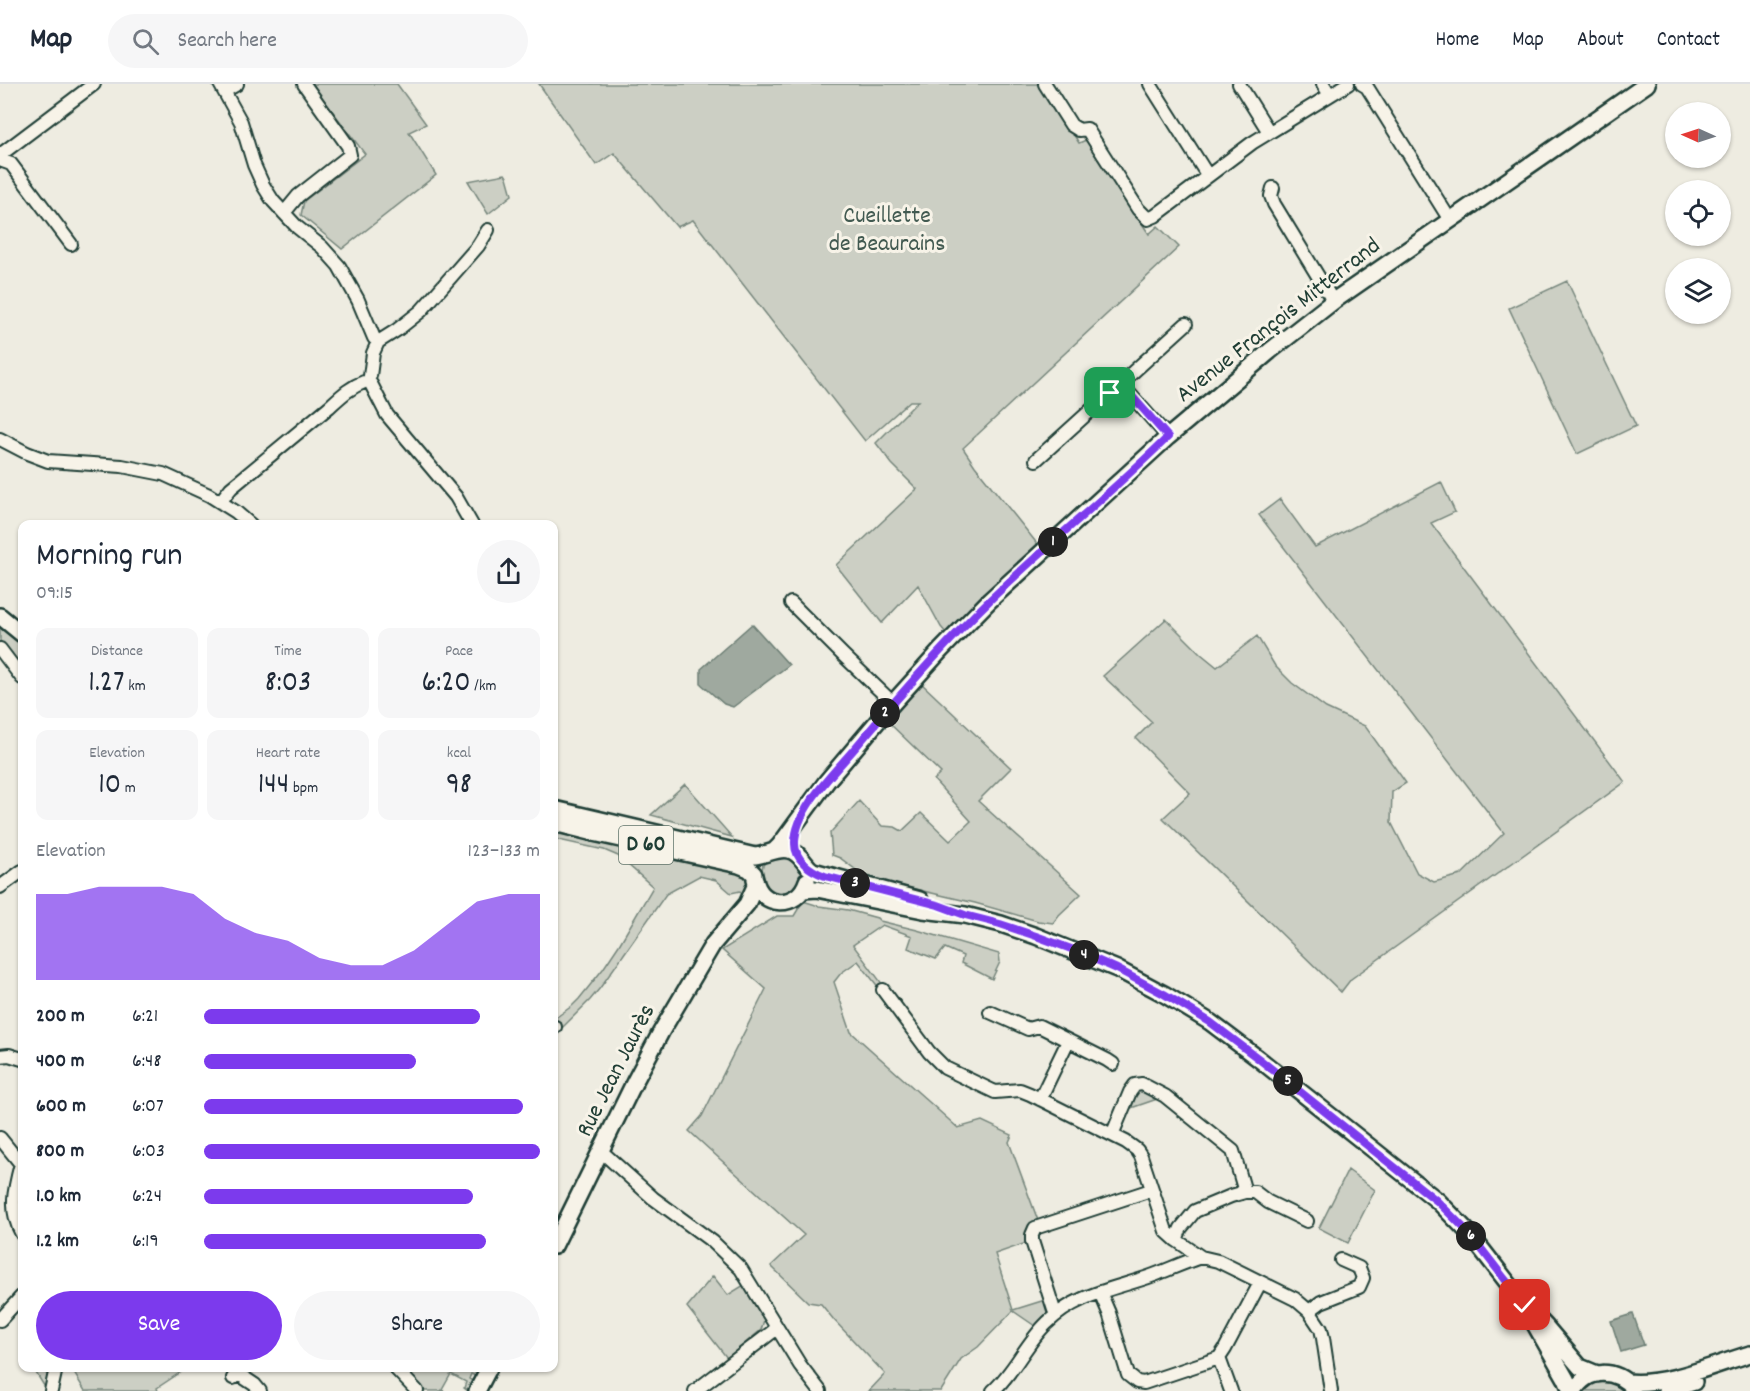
<!DOCTYPE html>
<meta charset="utf-8">
<style>
:root{--surface:#fff;--page:#f6f6f7;--text:#1f2937;--muted:#747a83;--line:#e0e1e3;--accent:#7c3aed}
body{margin:0;font-family:Dekko,sans-serif;background:var(--page);color:var(--text);height:100vh;display:flex;flex-direction:column;font-size:22px;white-space:nowrap}
*{box-sizing:border-box;margin:0}
p{font-size:20px;color:var(--muted)}
.icon{flex:none;width:33px;height:33px;fill:none;stroke:currentColor;stroke-width:2;stroke-linecap:round;stroke-linejoin:round}
.map{position:relative;flex:1;overflow:hidden}
.panel{position:absolute;left:18px;top:436px;width:540px;height:852px;display:flex;flex-direction:column;background:var(--surface);border-radius:12px;box-shadow:0 2px 4px #0004}
.panel>*{flex:none}
.needle{width:39px;rotate:273deg}
.fabs{position:absolute;left:1665px;top:18px;display:grid;gap:12px}
.fabs a{display:grid;place-items:center;width:66px;height:66px;border-radius:50%;background:var(--surface);box-shadow:0 2px 4px #0004;font-size:30px}
.pin{position:absolute;display:grid;place-items:center;width:51px;height:51px;color:#fff;margin:-26px;border-radius:12px;box-shadow:0 3px 9px #0006}
.km{position:absolute;width:30px;height:30px;margin:-15px;border-radius:50%;background:#222;color:#fff;font-size:16px;line-height:30px;text-align:center}
.round{display:grid;place-items:center;flex:none;width:63px;height:63px;border-radius:32px;background:var(--page)}
.headline{display:flex;align-items:center;justify-content:space-between;height:102px;padding:0 18px}
h1{font-size:33px;font-weight:600;line-height:45px}
.figures{display:grid;grid-template-columns:repeat(3,1fr);gap:9px;height:102px;padding:6px 18px}
.figures div{display:grid;align-content:center;border-radius:12px;background:var(--page);text-align:center}
.figures b{font-size:30px;font-weight:600}
.figures small{font-size:16px;font-weight:400}
.figures p{font-size:16px}
.chart{height:168px;padding:12px 18px}
.chart p{display:flex;justify-content:space-between}
.chart svg{width:100%;height:108px;margin-top:6px;fill:var(--accent);opacity:.7}
.action{display:flex;gap:12px;margin-top:auto;padding:12px 18px}
.action a{flex:1;height:69px;border-radius:36px;background:var(--accent);color:#fff;font-size:24px;font-weight:600;line-height:69px;text-align:center}
.action a+a{background:var(--page);color:var(--text)}
ul{padding:0 18px;list-style:none;font-size:20px}
li{display:grid;grid-template-columns:96px 72px 1fr;align-items:center;height:45px}
li i{height:15px;border-radius:8px;background:var(--accent)}
header{display:flex;align-items:center;gap:36px;box-sizing:border-box;height:84px;padding:0 30px;background:var(--surface);border-bottom:2px solid var(--line)}
header strong{font-size:28px}
nav{display:flex;gap:33px;margin-inline-start:auto;font-size:21px}
.search{width:420px;height:54px;background:var(--page);display:flex;align-items:center;gap:15px;box-sizing:border-box;padding:0 21px;border-radius:33px;color:var(--muted);font-size:22px}
.map>svg:first-child{display:block}
.green{fill:#cccfc4;stroke:#76867c;stroke-width:1.5}
.water{fill:#9fa99f;stroke:#6c7e74;stroke-width:1.5}
.lines{fill:none;stroke-linecap:round;stroke-linejoin:round}
.minor-casing{stroke:#1f3d34;stroke-width:16}
.major-casing{stroke:#1f3d34;stroke-width:20}
.minor{stroke:#f7f3e8;stroke-width:12}
.major{stroke:#f7f3e8;stroke-width:15}
.route-casing{stroke:#fff;stroke-width:12}
.route{stroke:#7c3aed;stroke-width:8}
.labels{text-anchor:middle;dominant-baseline:central;stroke-width:6;stroke-linejoin:round;paint-order:stroke}
.shield{fill:#f7f3e8;stroke:#60746a;stroke-width:1.5}
.shield-label{font-size:22px;font-weight:bold;fill:#1f3d34}
.park-label{font-size:24px;fill:#425a51;stroke:#f7f3e8}
.street-label{font-size:24px;fill:#1f3d34;stroke:#f7f3e8}
</style>
<header>
<strong>Map</strong>
<div class="search"><svg class="icon" aria-label="search" viewBox="0 0 24 24"><circle cx="10" cy="10" r="6"/><path d="M15 15l6 6"/></svg>Search here</div>
<nav><a>Home</a><a>Map</a><a>About</a><a>Contact</a></nav>
</header>
<div class="map">
<svg width="1750" height="1307" viewBox="0 0 1750 1307">
<rect width="100%" height="100%" fill="#eeece1"/>
<filter id="ink" filterUnits="userSpaceOnUse"><feTurbulence type="fractalNoise" baseFrequency=".0167" numOctaves="2"/><feDisplacementMap in="SourceGraphic" scale="12" xChannelSelector="R" yChannelSelector="G"/><feConvolveMatrix kernelMatrix="1 2 1 2 8 2 1 2 1" color-interpolation-filters="sRGB"/></filter>
<g filter="url(#ink)">
<path class="green" d="M312,0h85l29,40 -17,8 27,43 -94,74 -41,-34 3,-14 61,-47z
M539,0h502l38,59 7,-3 63,94 9,-8 21,21 -216,201 12,18 68,85 -91,89 -11,-13 -23,-42 -36,38 -46,-58 81,-76 -25,-25 -16,-21 42,-42h-8l-45,40 -172,-221 -16,7 -63,-74 -18,12z
M505,90l2,3 5,18 -24,19 -20,-33z
M1567,197l69,145 -59,28 -68,-146z
M1441,398l14,30 -24,11 194,259 -274,197 -10,13 -178,-174 27,-25 -54,-55 16,-16 -49,-46 63,-57 35,35 16,13 40,-31 18,30 17,17 34,25 39,18 41,57 -14,9 -1,30 26,51 17,9 27,-7 43,-42 -245,-318 21,-16 35,48z
M0,539l22,17v38l-22,-29z
M921,599l90,85 -33,33 103,93 -22,21 -6,8 -15,-2 -63,-18 -108,-25 -27,-20 -8,-3 -2,-22 29,-32 23,25 13,1 7,4 19,-18 29,28 21,-20 -37,-41 7,-7 -54,-52z
M685,700l47,53 -81,-22z
M554,743l189,44 7,9 -3,18 -7,-7 -9,2 -15,-13 -17,-4 -33,18 -66,94 -10,12 -29,29 -6,-2 -1,-8 18,-13 7,-7 24,-30 16,-24 34,-58 -35,-31 -14,-6 -50,-11z
M773,772l18,1 11,14 -1,13 -14,12 -18,-3 -9,-16 3,-12z
M803,817l16,5 29,4 29,8 3,3 37,9 82,24 1,8 -8,17 -31,-16 2,-7 -18,-8 -9,11 -28,-11 4,-12 -30,-11 -29,20 30,40 -4,3 -21,-27 -17,12 -7,9 17,50 107,96 24,-7 30,14 -3,7 31,84 -8,15 -37,13 18,56 32,-10c5,11 1,21 -10,26l-22,-15 -35,36 -17,12 -20,32h-72l16,-17 -51,-54 -13,-16 -13,-2 -37,-36 33,-31 -115,-104 13,-15 64,-127 -44,-39 55,-34h17z
M1144,1005l16,9 -29,10 -3,-6 4,-8z
M1348,1086l27,20 -27,53 -29,-15z
M713,1192l15,19 16,-10 20,35 -3,10 -34,28 -40,-51z
M33,1284h10v4l5,2 -2,15z
M71,1284h116l-30,20 1,3h-73z
M403,1284h21l7,2 44,-2 3,4 -2,4 -5,-2 -2,5 4,2 -5,10 -4,-3 2,-6 -15,-8 -9,16 2,1h-19z
M1605,1296l9,1 13,10h-45c7,-7 13,-10 23,-11z"/>
<path class="water" d="M752,540l37,41 -56,42 -9,-3 -23,-20v-15z
M1633,1230l11,31 -23,7 -10,-31z"/>
<g class="lines">
<defs>
<path id="minor" d="M220,0l21,38 13,43 9,20 10,16 24,26 25,20 17,19 19,34 16,38 4,4
M1045,0l26,41 8,5 8,-1 51,80 10,10 7,-3 97,-73 96,-59
M1150,0l58,92
M1239,0l30,48
M1323,0l7,11
M1362,0l5,3 83,133
M225,7l12,-7
M0,71l94,-71
M0,76l11,4 60,80
M1273,104l-2,8 3,8 56,92 5,4
M284,129l14,-17 52,-41 -2,-9 -44,-62
M370,292l3,-23 5,-11 19,-12 24,-19 57,-65 10,-16
M371,300l16,31 69,82 16,28
M1121,300l47,53
M0,355l27,14 21,8 74,5 41,8 46,21 27,17 15,13
M1036,376l150,-136
M220,418l11,-14 98,-81c11,-10 21,-20 35,-25
M791,519l52,52 50,48
M0,565l22,29
M0,803l22,-16
M883,906l46,62 16,16 50,24 25,-2 10,4 96,48 11,8 4,6 25,75 10,9 25,17 17,4 77,38 14,12 12,18 2,9 8,53
M990,928l38,17 11,-3 68,34 6,4
M554,943h1
M0,972l9,-1 13,4
M1040,1015l28,-58
M1112,1051l18,-43 5,-7 7,-1 23,12 68,55 12,41
M0,1054l21,26
M601,1067l52,47 60,44 28,27 59,96 20,26
M22,1076c-7,27 -14,49 0,74
M1176,1156l5,-12 14,-17 36,-15 14,-4h10l13,10 39,19
M1100,1208l9,21 19,62 9,7 7,1 75,-25 6,-9 35,-66
M1309,1227l12,-9 38,-15 4,-9 -4,-10 -18,-8
M1058,1229l-4,-3 -22,-69v-6l3,-7 116,-38
M0,1236l22,-24
M1219,1274l12,33
M395,1284l22,23
M233,1294l7,-3 15,10 5,6
M51,1307l5,-23
M695,1307l81,-62
M993,1307c22,-20 33,-48 54,-68 30,-30 69,-34 107,-48 16,-6 31,-13 47,-18"/>
<path id="major" d="M0,532l22,18
M554,725l201,47c16,-2 31,-14 45,1 5,5 7,10 13,14l107,29
M554,739l44,11 141,31 10,4 5,5
M775,766l5,-5 47,-64 66,-78 48,-53 49,-50 178,-163 102,-86 65,-51 312,-216
M755,795c5,29 43,31 52,2
M803,806l14,-1 106,21 42,5 36,9 35,12 81,33 47,25 46,28 49,37 179,142 31,32 56,72 21,22 34,40 17,7
M554,1162l81,-165 26,-49 52,-88 34,-40 9,-20
M1533,1237l33,58 5,12
M1627,1298c39,4 86,-17 123,-28
M477,1307l12,-23
M1574,1307c14,-24 42,-22 59,-3
M1666,1307l28,-9"/>
</defs>
<use href="#minor" class="minor-casing"/>
<use href="#major" class="major-casing"/>
<use href="#minor" class="minor"/>
<use href="#major" class="major"/>
</g>
</g>
<g class="lines" filter="url(#ink)">
<defs>
<path id="route" d="M1110,309l11,-9 47,53c-57,56 -120,107 -178,163 -48,46 -92,97 -135,148 -21,25 -59,60 -60,94 -1,18 16,29 30,34l113,29 27,10 35,9 36,12 38,14 43,19 47,25 46,28 49,37 178,142 32,32 56,72"/>
</defs>
<use href="#route" class="route-casing"/>
<use href="#route" class="route"/>
</g>
<g class="labels">
<rect class="shield" x="619" y="742" width="54" height="38" rx="4.5"/>
<g class="shield-label">
<text x="646" y="761">D 60</text>
</g>
<g class="park-label">
<text x="887" y="133">Cueillette<tspan x="887" dy="28">de Beaurains</tspan></text>
</g>
<g class="street-label">
<text transform="translate(1279 237) rotate(-38)">Avenue François Mitterrand</text>
<text transform="translate(617 987) rotate(-63)">Rue Jean Jaurès</text>
</g>
</g>
</svg>
<div class="fabs">
<a><svg class="needle" viewBox="-14 -14 28 28"><path d="M0-13l5 13h-10z" fill="#e53935"/><path d="M0 13l5-13h-10z" fill="#747a83"/></svg></a>
<a><svg class="icon" aria-label="locate" viewBox="0 0 24 24"><circle cx="12" cy="12" r="6"/><path d="M12 2v4M12 18v4M2 12h4M18 12h4"/></svg></a>
<a><svg class="icon" aria-label="layers" viewBox="0 0 24 24"><path d="M12 4l9 5-9 5-9-5zM3 14l9 5 9-5"/></svg></a>
</div>
<div class="pin" style="left:1110px;top:309px;background:#1e9e55"><svg class="icon" aria-label="arrive" viewBox="0 0 24 24"><path d="M6 21V4h12l-3 4 3 4H6"/></svg></div>
<div class="pin" style="left:1525px;top:1221px;background:#d93025"><svg class="icon" aria-label="check" viewBox="0 0 24 24"><path d="M5 12l5 5 9-10"/></svg></div>
<b class="km" style="left:1053px;top:458px">1</b>
<b class="km" style="left:885px;top:629px">2</b>
<b class="km" style="left:855px;top:799px">3</b>
<b class="km" style="left:1084px;top:871px">4</b>
<b class="km" style="left:1288px;top:997px">5</b>
<b class="km" style="left:1471px;top:1152px">6</b>
<section class="panel">
<div class="headline"><div><h1>Morning run</h1><p>09:15</p></div><a class="round"><svg class="icon" aria-label="share" viewBox="0 0 24 24"><path d="M12 15V3M7 8l5-5 5 5M5 13v7h14v-7"/></svg></a></div>
<div class="figures">
<div><p>Distance</p><b>1.27<small> km</small></b></div>
<div><p>Time</p><b>8:03</b></div>
<div><p>Pace</p><b>6:20<small> /km</small></b></div>
</div>
<div class="figures">
<div><p>Elevation</p><b>10<small> m</small></b></div>
<div><p>Heart rate</p><b>144<small> bpm</small></b></div>
<div><p>kcal</p><b>98</b></div>
</div>
<div class="chart"><p><span>Elevation</span>123–133 m</p>
<svg viewBox="0 0 160 44" preserveAspectRatio="none"><path d="M0 44V9L10 9L20 6L30 6L40 6L50 9L60 19L70 25L80 28L90 35L100 38L110 38L120 32L130 22L140 12L150 9L160 9V44z"/></svg>
</div>
<ul>
<li><b>200 m</b>6:21<i style="width:82%"></i></li>
<li><b>400 m</b>6:48<i style="width:63%"></i></li>
<li><b>600 m</b>6:07<i style="width:95%"></i></li>
<li><b>800 m</b>6:03<i style="width:100%"></i></li>
<li><b>1.0 km</b>6:24<i style="width:80%"></i></li>
<li><b>1.2 km</b>6:19<i style="width:84%"></i></li>
</ul>
<div class="action"><a>Save</a><a>Share</a></div>
</section>
</div>
